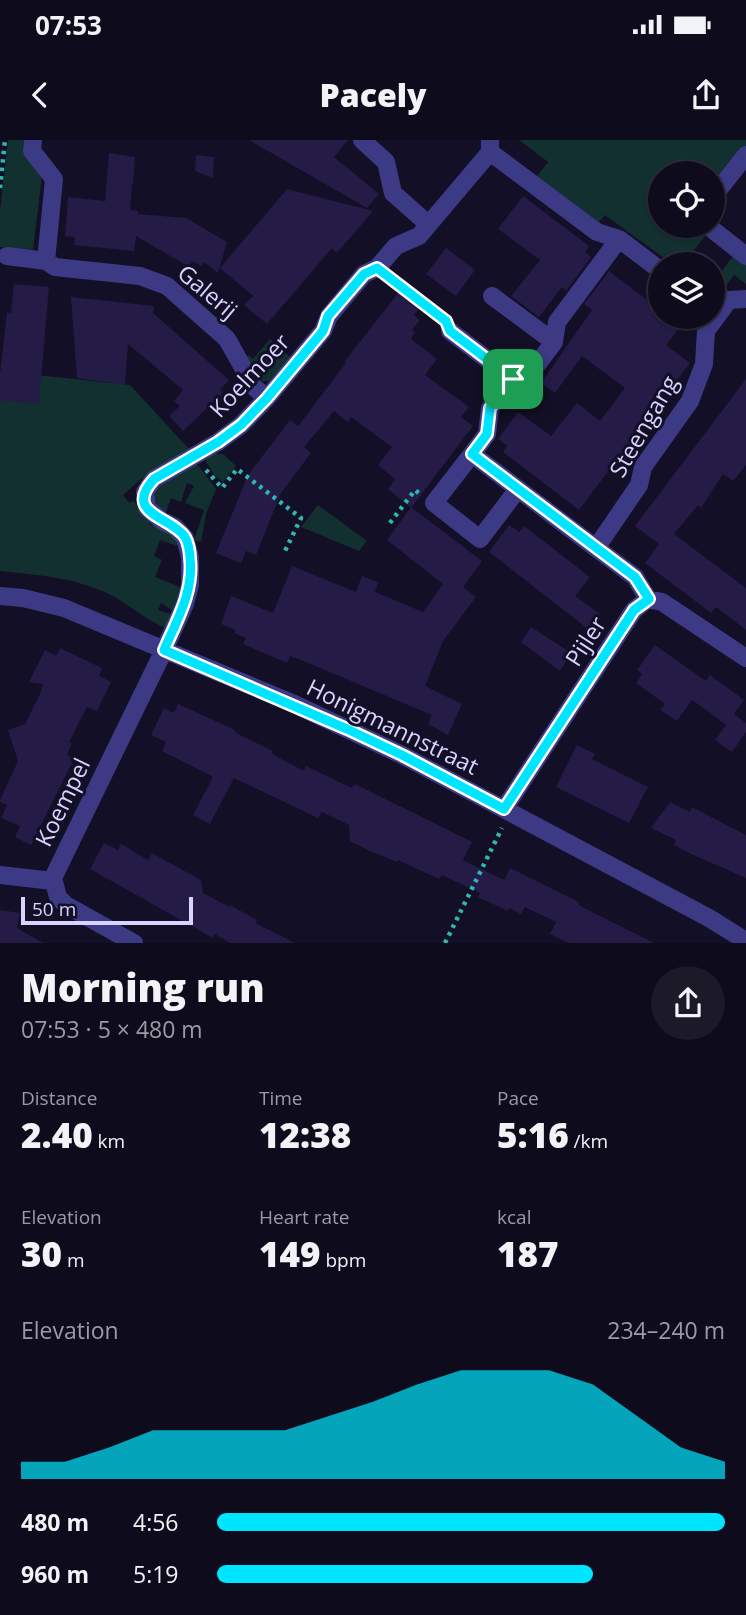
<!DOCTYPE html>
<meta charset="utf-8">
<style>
:root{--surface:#0e0b1c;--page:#1c1929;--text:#f1f3f6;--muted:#9b9ba3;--line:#2e2b3b;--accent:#00e5ff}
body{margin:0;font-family:"Open Sans",sans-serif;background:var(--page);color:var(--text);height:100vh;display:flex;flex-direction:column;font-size:26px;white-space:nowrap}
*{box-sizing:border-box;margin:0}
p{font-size:23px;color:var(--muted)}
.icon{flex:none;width:38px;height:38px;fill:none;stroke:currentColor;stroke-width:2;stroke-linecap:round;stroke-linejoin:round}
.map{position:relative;height:803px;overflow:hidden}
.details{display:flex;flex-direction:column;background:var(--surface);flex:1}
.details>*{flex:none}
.fabs{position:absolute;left:648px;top:21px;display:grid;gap:14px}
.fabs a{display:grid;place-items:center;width:77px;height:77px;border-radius:50%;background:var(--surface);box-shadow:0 2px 5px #0004,0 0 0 2px var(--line);font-size:35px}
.scale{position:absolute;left:21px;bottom:18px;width:172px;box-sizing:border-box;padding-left:7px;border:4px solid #d9d4ff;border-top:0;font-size:19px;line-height:24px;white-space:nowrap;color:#d9d4ff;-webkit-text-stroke:5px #130f26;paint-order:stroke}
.pin{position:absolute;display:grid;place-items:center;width:60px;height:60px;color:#fff;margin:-30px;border-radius:14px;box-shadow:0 4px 10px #0006}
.round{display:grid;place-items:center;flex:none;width:74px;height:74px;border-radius:37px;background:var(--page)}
.summary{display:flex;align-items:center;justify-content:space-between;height:119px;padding:0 21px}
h1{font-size:38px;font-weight:800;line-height:52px}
.stats{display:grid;grid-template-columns:repeat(3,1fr);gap:10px;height:119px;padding:7px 21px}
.stats div{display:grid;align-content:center}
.stats b{font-size:35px;font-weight:800}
.stats small{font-size:19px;font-weight:400}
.stats p{font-size:19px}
.chart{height:196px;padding:14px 21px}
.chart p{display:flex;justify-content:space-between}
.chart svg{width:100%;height:126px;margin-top:7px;fill:var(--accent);opacity:.7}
ul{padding:0 21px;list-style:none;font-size:23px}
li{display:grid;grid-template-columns:112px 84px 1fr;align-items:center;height:52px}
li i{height:18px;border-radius:9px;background:var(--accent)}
.status{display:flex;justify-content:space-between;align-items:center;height:49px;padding:0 35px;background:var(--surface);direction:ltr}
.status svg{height:19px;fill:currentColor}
header{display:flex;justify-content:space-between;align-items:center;height:91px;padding:0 21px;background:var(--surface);font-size:32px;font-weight:800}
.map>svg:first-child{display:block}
.green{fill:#12302f}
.building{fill:#241b47}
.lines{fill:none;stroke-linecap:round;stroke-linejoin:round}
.path{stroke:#2fb8b0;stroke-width:4.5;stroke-dasharray:3.5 5;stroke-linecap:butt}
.minor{stroke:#3d3a85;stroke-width:18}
.route-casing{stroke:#fff;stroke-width:14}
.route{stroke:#00e5ff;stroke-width:9}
.labels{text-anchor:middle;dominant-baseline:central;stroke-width:6;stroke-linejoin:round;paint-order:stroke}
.street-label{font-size:23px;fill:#d9d4ff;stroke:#130f26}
</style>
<div class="status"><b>07:53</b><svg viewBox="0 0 49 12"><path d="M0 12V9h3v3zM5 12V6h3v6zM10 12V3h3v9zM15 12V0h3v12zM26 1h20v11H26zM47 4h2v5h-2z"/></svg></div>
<header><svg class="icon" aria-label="back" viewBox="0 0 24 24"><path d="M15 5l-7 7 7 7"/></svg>Pacely<svg class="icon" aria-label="share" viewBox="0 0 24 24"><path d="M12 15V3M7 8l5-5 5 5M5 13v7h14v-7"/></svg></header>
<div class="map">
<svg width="746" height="803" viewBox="0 0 746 803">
<rect width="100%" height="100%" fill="#130f26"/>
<path class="green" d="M8,0h16l-1,13 19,23 -9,74 -33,-3v-37z
M519,0h227v6l-34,44v-17h-52v53h41l8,5 -26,33h-11l-67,-49 -6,7 -62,-46 11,-14z
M733,116l13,9v19l-12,-9 -17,23 -5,-3v-11z
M270,199l20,18 -21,24h-10l-13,-23 3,-3 4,4z
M0,231l130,14 60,65 -50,30 -17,15 6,8 5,-2 17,24 13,4 14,12 -1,5 -17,-6 -6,16 8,4 -7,17 23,9 3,4 -6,22 -14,-9 -3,7 16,5 -6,14c-23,-9 -40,-26 -61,-36 -37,-16 -68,-18 -107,-22z
M211,314h12l13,12 -13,16 -8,-6 -9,-14 1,-6z
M193,324l5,1 18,24 -10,25 -5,28 -7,-2 10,-30 -19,-7 9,-17 -7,-3 -6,19 -10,-4 -6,17c-29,-24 9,-39 28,-51z
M318,365l49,36 -8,10 -58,-24z"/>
<path class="building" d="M249,0h99l-14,17 45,37 -12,14z
M109,13l26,4 -2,28 -4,-1 3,2 -2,24 8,1v3l48,4 41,24 -9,31 -14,-11 -3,4 -9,-5 -3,6 -53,-31 -2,15 -60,-6 1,-8 -10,-1 3,-39 37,4z
M196,15l18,2 -1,21 -18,-7z
M287,49l86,22 -36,42 -5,-5 -65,76 -23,-19 9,-9 -33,-28z
M523,56l66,50 -4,6 6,5 -25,34 -4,-4 -23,30 -28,-21 29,-36 -42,-31z
M446,108l29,22 -19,26 -30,-22z
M609,131l51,39v7h9l12,9 -15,19 24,18 -111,147 -76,-58 4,-6 -9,-7 20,-27 33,24 26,-33 23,18 25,-33 -43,-32 -27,37 -14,-10 51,-73 -8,-6z
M14,144l35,3 -10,116 -4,1 -35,-4v-25l7,-63 4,1z
M399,152l21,15 -6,8 6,5 -8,10 3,2 -4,7 26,20 -12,16 44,32 -8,10 12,9 -62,82 -23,-19 7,-10 -17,-14 14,-18 -41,-30 -3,5 -14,-11 -30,36 7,6 -30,40 -25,62 -10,-4 -5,12 -25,-10 32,-78 42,-55 8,6 48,-63 -2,-1z
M71,157l83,9 -1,7 76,67 -9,10 3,3 -40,38 -14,-15 11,-10 -6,-5 9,-11 -55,-46 -3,41 -48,-7z
M746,239v86l-13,16 -10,-7 -22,34 -3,-3 -24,29 72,54v42l-30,-23 -5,6 -66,-50 14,-19 -24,-18z
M411,367l71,54 -19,26 13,10 -33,44 -18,45 37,18 -14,31 -20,-11 4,-9 -131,-55 -11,-4 -3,7 -44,-19 3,-6 -12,-5 2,-3 -15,-6 10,-28 42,17 19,-47 64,26 6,-16 16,6 -3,10 48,20 20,-28 -56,-44z
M509,385l10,7 5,-6 66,51 -15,19 25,18 -12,15 -99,-77z
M531,487l40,26 -11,18 -39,-29z
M655,505l51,36 4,-6 34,25 -10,14 12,9v9l-14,20 -17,-12 11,-15 -17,-13 -17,-12 -15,21 -17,-11 5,-6 -29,-21 6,-9 -5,-4z
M60,508l42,20 -3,8 12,6 -14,29 -10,-4 -18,35 3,1 -5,12 7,4 -43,86 -16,-8 5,-11 -19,-8 6,-13 -7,-3v-2l18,-39 -10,-31 17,-6 15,-30 3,-10 -14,-2 16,-32 11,6z
M178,564l57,26 1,3 37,18 -1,3 32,17 2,-5 46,22 3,-4 117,58 -9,18 41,20 6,-12 69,34 -1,2 6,4 70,35h-85l-19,-9 6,-12 -31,-15 -4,7 -12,-6 -1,3 -30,-14 2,-4 -38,-18 -3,4 -41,-19 -1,2 -27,-11 -20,-10 -1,-16 -27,-13 -4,6 -84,-40 -24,46 -17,-9 20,-38 -51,-26 4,-9 -15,-7 13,-27 10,5z
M577,605l18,9 -3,5 56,28 -19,36 -73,-36z
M670,662l20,10 2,-5 54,28v43l-55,-24 -17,-9 2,-5 -25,-12z
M104,703l14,7 3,-6 27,16 4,-7 49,27 2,13 26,14 1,-2 27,15 -2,3 40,20h-65l-15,-9 -2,4 -123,-69z
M0,770l20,3 -3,15 26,15h-43z"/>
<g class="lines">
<path class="path" d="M0,48l5,-48
M391,139l49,37
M206,330l16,18 15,-19 64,49 -17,35
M390,383l25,-33 5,4
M445,803l57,-115"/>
<path class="minor" d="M33,0l-1,11 22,28 -8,82
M362,0l24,22 7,31 35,31
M490,12l107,80 22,7 41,31
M712,58l34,-43
M708,86l38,30
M7,116l39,5 9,6 85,9 27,10 60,53 27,48 13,11
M492,156l62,46
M450,191l63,48 14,-1 27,-36 3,-20 62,-83
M513,239l-23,29 -3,26 -15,20 124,94 43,-63 4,-18 47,-66 14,-37 2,-33 23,-31 17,-1
M472,314l-38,49 46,36 38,-50
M596,408l39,29 13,22
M0,456l23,2 41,10 228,95 110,52 307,163 37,23
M504,669l130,-199 14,-11 14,3 84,56
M0,735l53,6
M134,803l-68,-38 -8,-8 -5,-19 111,-228 21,-46 5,-19v-28l-5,-19 -10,-11 -13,-6 -15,-13 -2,-16 9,-13 64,-37 23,-17 26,-27 56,-67 6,-15 35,-42 13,-6 19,-22 23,-10 71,-84v-12"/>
</g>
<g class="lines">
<defs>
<path id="route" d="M377,128l69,53 4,10 63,48 -23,29 -3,26 -15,20 163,123 14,22 -15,11 -130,199 -102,-54 -55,-26 -183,-79c13,-30 30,-59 26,-92 0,-6 -2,-16 -5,-21 -13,-20 -63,-23 -31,-58l64,-37 23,-17 26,-27 56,-67 5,-15 36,-42z"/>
</defs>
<use href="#route" class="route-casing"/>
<use href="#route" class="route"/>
</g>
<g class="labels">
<g class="street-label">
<text transform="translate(208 151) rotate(40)">Galerij</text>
<text transform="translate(249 235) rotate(-47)">Koelmoer</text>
<text transform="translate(643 286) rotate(-60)">Steengang</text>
<text transform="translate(585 501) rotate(-57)">Pijler</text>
<text transform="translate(393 586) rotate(26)">Honigmannstraat</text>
<text transform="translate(62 662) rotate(-64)">Koempel</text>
</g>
</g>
</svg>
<div class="fabs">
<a><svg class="icon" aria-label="locate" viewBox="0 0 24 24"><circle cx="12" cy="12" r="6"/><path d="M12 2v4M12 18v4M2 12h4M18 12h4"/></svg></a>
<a><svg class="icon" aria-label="layers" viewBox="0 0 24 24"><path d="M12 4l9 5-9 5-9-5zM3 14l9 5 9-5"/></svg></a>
</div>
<div class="scale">50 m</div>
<div class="pin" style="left:513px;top:239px;background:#1e9e55"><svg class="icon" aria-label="arrive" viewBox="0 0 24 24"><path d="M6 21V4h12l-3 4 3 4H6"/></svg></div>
</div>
<section class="details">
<div class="summary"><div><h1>Morning run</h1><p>07:53 · 5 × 480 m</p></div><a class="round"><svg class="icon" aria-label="share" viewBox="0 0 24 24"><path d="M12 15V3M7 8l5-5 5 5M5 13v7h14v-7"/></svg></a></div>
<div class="stats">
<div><p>Distance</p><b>2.40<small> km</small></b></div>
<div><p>Time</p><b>12:38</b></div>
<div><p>Pace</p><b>5:16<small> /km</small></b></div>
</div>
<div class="stats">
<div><p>Elevation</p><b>30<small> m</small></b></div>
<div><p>Heart rate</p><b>149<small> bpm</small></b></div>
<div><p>kcal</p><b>187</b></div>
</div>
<div class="chart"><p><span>Elevation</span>234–240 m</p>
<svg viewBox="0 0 160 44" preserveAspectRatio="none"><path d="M0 44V38L10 38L20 33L30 27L40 27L50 27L60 27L70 22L80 17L90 11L100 6L110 6L120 6L130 11L140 22L150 33L160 38V44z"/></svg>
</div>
<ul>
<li><b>480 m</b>4:56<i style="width:100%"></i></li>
<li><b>960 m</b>5:19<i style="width:74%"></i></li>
</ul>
</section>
